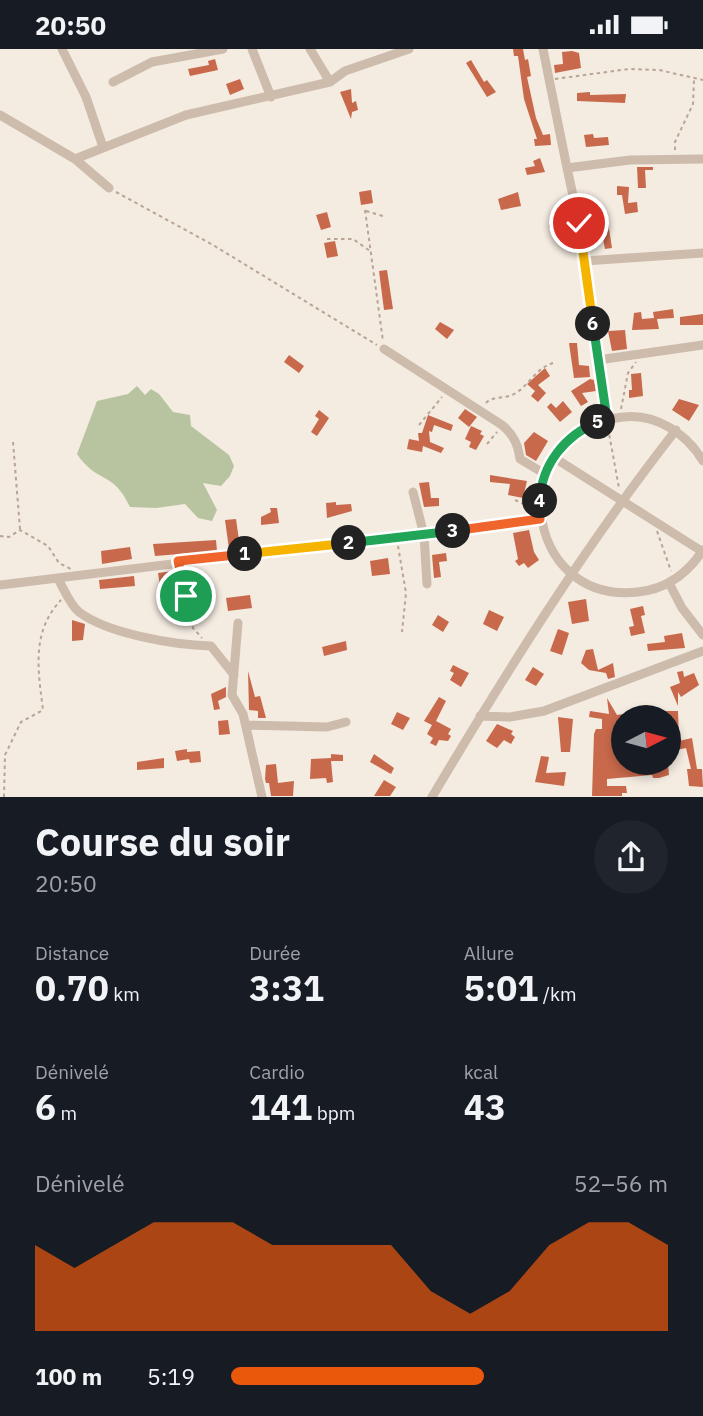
<!DOCTYPE html>
<html lang="fr">
<meta charset="utf-8">
<style>
:root{--surface:#171b24;--page:#20242c;--text:#f1f3f6;--muted:#9ea1a6;--accent:#ea580c}
body{margin:0;font-family:"IBM Plex Sans",sans-serif;background:var(--page);color:var(--text);height:100vh;display:flex;flex-direction:column;font-size:26px;white-space:nowrap}
*{box-sizing:border-box;margin:0}
p{font-size:23px;color:var(--muted)}
.icon{flex:none;width:38px;height:38px;fill:none;stroke:currentColor;stroke-width:2;stroke-linecap:round;stroke-linejoin:round}
.map{position:relative;height:748px;overflow:hidden}
.side{display:flex;flex-direction:column;background:var(--surface);flex:1}
.side>*{flex:none}
.needle{width:46px;rotate:84deg}
.fabs{position:absolute;left:611px;top:656px;display:grid;gap:14px}
.fabs a{display:grid;place-items:center;width:70px;height:70px;border-radius:50%;background:var(--surface);box-shadow:0 4px 10px #0003;font-size:35px}
.pin{position:absolute;display:grid;place-items:center;width:60px;height:60px;color:#fff;margin:-30px;border:4px solid #fff;border-radius:50%;box-shadow:0 2px 7px #0007}
.km{position:absolute;width:35px;height:35px;margin:-18px;border-radius:50%;background:#222;color:#fff;font-size:19px;line-height:35px;text-align:center}
.round{display:grid;place-items:center;flex:none;width:74px;height:74px;border-radius:37px;background:var(--page)}
.headline{display:flex;align-items:center;justify-content:space-between;height:119px;padding:0 35px}
h1{font-size:38px;font-weight:800;line-height:52px}
.stats{display:grid;grid-template-columns:repeat(3,1fr);gap:10px;height:119px;padding:7px 35px}
.stats div{display:grid;align-content:center}
.stats b{font-size:35px;font-weight:800}
.stats small{font-size:19px;font-weight:400}
.stats p{font-size:19px}
.chart{height:196px;padding:14px 35px}
.chart p{display:flex;justify-content:space-between}
.chart svg{width:100%;height:126px;margin-top:7px;fill:var(--accent);opacity:.7}
ul{padding:0 35px;list-style:none;font-size:23px}
li{display:grid;grid-template-columns:112px 84px 1fr;align-items:center;height:52px}
li i{height:18px;border-radius:9px;background:var(--accent)}
.status{display:flex;justify-content:space-between;align-items:center;height:49px;padding:0 35px;background:var(--surface);direction:ltr}
.status svg{height:19px;fill:currentColor}
.map>svg:first-child{display:block}
.green{fill:#b8c4a0}
.building{fill:#c8694b}
.lines{fill:none;stroke-linecap:round;stroke-linejoin:round}
.path{stroke:#b9a596;stroke-width:2;stroke-dasharray:3.5 3.5;stroke-linecap:butt}
.minor{stroke:#cdbbac;stroke-width:9}
.split-1-casing{stroke:#fff;stroke-width:14}
.split-2-casing{stroke:#fff;stroke-width:14}
.split-3-casing{stroke:#fff;stroke-width:14}
.split-4-casing{stroke:#fff;stroke-width:14}
.split-5-casing{stroke:#fff;stroke-width:14}
.split-6-casing{stroke:#fff;stroke-width:14}
.split-7-casing{stroke:#fff;stroke-width:14}
.split-1{stroke:#f0652b;stroke-width:9}
.split-2{stroke:#f5b400;stroke-width:9}
.split-3{stroke:#22a559;stroke-width:9}
.split-4{stroke:#f0652b;stroke-width:9}
.split-5{stroke:#22a559;stroke-width:9}
.split-6{stroke:#22a559;stroke-width:9}
.split-7{stroke:#f5b400;stroke-width:9}
</style>
<div class="status"><b>20:50</b><svg viewBox="0 0 49 12"><path d="M0 12V9h3v3zM5 12V6h3v6zM10 12V3h3v9zM15 12V0h3v12zM26 1h20v11H26zM47 4h2v5h-2z"/></svg></div>
<div class="map">
<svg width="703" height="748" viewBox="0 0 703 748">
<rect width="100%" height="100%" fill="#f4ebe1"/>
<path class="green" d="M137,337l8,9 6,-6 8,5 14,18 17,3 1,11 38,29 5,11 -4,10 -9,10 -18,-3 14,27 -5,11 -14,-3 -13,-14 -29,4 -26,-1c-17,-37 -33,-23 -53,-53l20,-53 31,-7z"/>
<path class="building" d="M513,0h10l2,11 3,-1 3,17 -4,1 9,41 7,17 7,-1 1,11 -16,1 -1,-7h3l-13,-40 -6,-43h-4z
M572,2l7,2 2,15 -26,5 -1,-8 9,-1 -1,-12z
M215,10l3,11 -28,6 -2,-7 21,-4 -1,-4z
M471,11l13,22 3,-2 9,12 -9,5 -21,-34z
M240,30l4,10 -14,6 -4,-11z
M351,40l1,14 4,-2 2,9 -6,2 -1,7 -11,-27z
M590,43v3l36,-1 -1,9 -48,-2v-8z
M593,85l1,4 14,-1 1,8 -23,2 -2,-12z
M540,109l5,14 -18,3 -2,-7 10,-2 -2,-5z
M637,118h16v3h-8l1,18h-8z
M617,137l12,1 -1,16 9,-1 1,10 -13,2 -3,-19h-5z
M371,141l2,13 -12,2 -2,-13z
M518,143l3,14 -20,4 -3,-11z
M327,163l4,15 -10,3 -5,-15z
M571,170l4,23 -8,1 -1,-14 -17,-1v-7z
M608,173l4,26 -7,1 -5,-26z
M335,192l3,15 -11,2 -3,-15z
M387,221l6,39 -9,1 -5,-39z
M673,260l1,9 -17,1 2,10 -27,1 2,-17 7,-1 1,7 12,-1 -1,-6z
M703,265v11h-23v-8z
M440,273l14,8 -7,9 -12,-10z
M625,281l2,19 -15,2 -4,-20z
M569,294h8l2,22 10,1 1,11 -16,1z
M289,306l15,11 -5,7 -15,-11z
M545,319l5,8 -12,9 8,8 -8,9 -7,-6 4,-5 -8,-7z
M641,324l2,23 -14,2v-8h3l-1,-16z
M590,330l4,1 2,11 -14,2 6,9 -7,4 -10,-15z
M679,350l20,6 -10,16 -17,-11z
M563,352l9,11 -12,10 -13,-15 4,-4 5,5z
M465,360l12,8 -8,10 -11,-9z
M319,361l10,8 -12,18 -6,-4 8,-13 -4,-3z
M428,366l25,10 -2,6 -17,-6 -2,7 -3,-1 1,11 14,6 -3,5 -18,-7 -1,6 -15,-3 2,-10 10,2 -1,-8h4z
M471,377l11,5 -2,3 4,2 -8,14 -7,-3 2,-5 -6,-3z
M534,383l14,9 -12,20 -10,-6 -2,-12z
M490,426l37,6 -4,17 -15,-3 2,-11 -20,-2z
M429,433l2,16h8v8l-15,1 -5,-24z
M336,453v3l15,-1 1,7 -25,7 -1,-15z
M270,459h7l2,15 -18,2v-8l10,-5z
M236,470l4,28 -11,2 -4,-29z
M529,481l5,22 5,8 -11,8 -4,-5 -5,3 -4,-5 3,-2 -5,-26z
M216,491l1,11 -62,5 -2,-12z
M130,498l2,12 -30,5 -1,-13z
M446,504l1,8 -8,1 2,15 -7,1 -2,-23z
M388,509l2,16 -18,2 -2,-15z
M173,522l1,12 -14,2 -2,-12z
M134,527l1,10 -35,3 -1,-9z
M250,546l2,13 -24,3 -2,-13z
M586,550l3,22 -17,3 -4,-22z
M643,557l2,9 -4,1 4,17 -14,3 -2,-9 5,-1 -4,-17z
M489,561l15,7 -7,14 -14,-7z
M438,566l11,7 -6,10 -11,-7z
M72,571l13,4 -2,16 -11,1z
M558,580l11,4 -7,22 -12,-4z
M682,584l3,15 -37,3 -1,-7 18,-2 -1,-6z
M346,592l1,9 -23,6 -2,-9z
M593,600l5,21 15,-7 2,14 -7,2 -2,-6 -17,-3 -8,-7 5,-13z
M453,616l16,8 -8,14 -11,-7 4,-7 -4,-2z
M533,618l11,7 -8,12 -11,-6z
M248,622l7,26 5,-1 6,22h-8v-7l-9,-1z
M683,622l1,6 10,-4 5,12 -18,12 -3,-5v14l-8,-19 10,-4 -3,-11z
M226,638v10l-8,4 2,8 -6,1 -3,-16z
M439,648l7,4 -10,20 15,8 -3,5 3,2 -3,5 -9,-1 -3,6 -6,-3 3,-5 -6,-4 5,-9 -8,-4z
M607,649l10,17 21,-3 1,5h-19l-1,29h4v17h8v6l37,-6 1,12 -10,3h-6l-1,-3 -45,4v7h19l1,7h-5v3h-30l2,-62 2,-5h6v-10l-13,-2 1,-6 19,3z
M666,662h12l1,30 13,-3 5,31h5l1,18 -14,-1 -2,-17h4l-5,-21 -18,4z
M397,663l13,6 -7,12 -12,-6z
M558,668l15,2 -3,33h-9z
M228,671l2,14 -11,1 -1,-14z
M497,675l16,7 -2,3 4,3 -4,7 -7,-4 -7,8 -11,-7z
M187,700v3l13,-1 1,11 -11,1 -1,-4 -12,2 -2,-10z
M331,705l12,1v6h-12l2,21 -6,1 -1,-5 -16,1 1,-20 20,-1z
M374,705l20,14 -3,6 -21,-12z
M541,707l8,1 -3,16 20,-1 -2,14 -29,-4z
M164,709v10l-27,2v-8z
M276,715l2,19 16,-2 -1,15h-22l-2,-13h-3l-1,-4 1,-14z
M384,731l12,7 -6,9h-16z"/>
<g class="lines">
<path class="path" d="M555,30l74,-10 30,1 44,10
M675,101v-8l18,-38 1,-25
M116,143l97,53 164,100
M365,161l18,131
M366,162l20,6
M327,190h26l17,12
M486,354c6,-7 17,-4 26,-8 16,-7 23,-27 41,-32
M621,360l7,-36 8,-11
M419,376l23,-28
M608,379l11,60
M13,393l7,87
M487,395l10,-12
M515,451l18,8
M657,482l14,40
M0,487l9,1 11,-7 28,16 11,17 12,6
M398,497l8,47 -4,39
M174,523l6,9
M179,523l14,56 9,10
M4,748l1,-42 16,-33 22,-12c-5,-40 -12,-78 18,-110"/>
<path class="minor" d="M62,0l24,48 17,50
M252,0l19,48
M310,0l20,33
M543,0l24,119 63,-8 73,-1
M113,33l39,-20 71,-13
M0,66l75,44 111,-44 144,-33 15,-11 64,-22
M75,110l34,29
M567,119l12,55 28,196
M584,212l119,-8
M384,300l118,76c12,10 16,20 18,34l25,15
M598,311l105,-15
M553,408l150,95
M703,412c-16,-27 -47,-48 -80,-44 -121,12 -102,188 15,175 28,-3 50,-19 65,-42
M413,443l11,43 3,49
M58,530c6,10 12,26 21,33 29,22 96,33 132,34l23,29
M669,534l13,25 21,27
M0,536l540,-66
M238,574l-6,72 11,19 19,83
M480,667l30,1 34,-6 159,-60
M246,676l81,2 19,-5
M432,748c75,-126 153,-251 244,-367"/>
</g>
<g class="lines">
<defs>
<path id="split-1" d="M186,547l-8,-35 67,-7"/>
<path id="split-2" d="M245,505l104,-11"/>
<path id="split-3" d="M349,494l104,-12"/>
<path id="split-4" d="M453,482l87,-12v-18"/>
<path id="split-5" d="M540,452c1,-36 25,-66 58,-79"/>
<path id="split-6" d="M593,275l14,95 -9,3"/>
<path id="split-7" d="M579,174l14,101"/>
</defs>
<use href="#split-1" class="split-1-casing"/>
<use href="#split-2" class="split-2-casing"/>
<use href="#split-3" class="split-3-casing"/>
<use href="#split-4" class="split-4-casing"/>
<use href="#split-5" class="split-5-casing"/>
<use href="#split-6" class="split-6-casing"/>
<use href="#split-7" class="split-7-casing"/>
<use href="#split-1" class="split-1"/>
<use href="#split-2" class="split-2"/>
<use href="#split-3" class="split-3"/>
<use href="#split-4" class="split-4"/>
<use href="#split-5" class="split-5"/>
<use href="#split-6" class="split-6"/>
<use href="#split-7" class="split-7"/>
</g>
</svg>
<div class="fabs">
<a><svg class="needle" viewBox="-14 -14 28 28"><path d="M0-13l5 13h-10z" fill="#e53935"/><path d="M0 13l5-13h-10z" fill="#9ea1a6"/></svg></a>
</div>
<div class="pin" style="left:186px;top:547px;background:#1e9e55"><svg class="icon" aria-label="arrive" viewBox="0 0 24 24"><path d="M6 21V4h12l-3 4 3 4H6"/></svg></div>
<div class="pin" style="left:579px;top:174px;background:#d93025"><svg class="icon" aria-label="check" viewBox="0 0 24 24"><path d="M5 12l5 5 9-10"/></svg></div>
<b class="km" style="left:245px;top:505px">1</b>
<b class="km" style="left:349px;top:494px">2</b>
<b class="km" style="left:453px;top:482px">3</b>
<b class="km" style="left:540px;top:452px">4</b>
<b class="km" style="left:598px;top:373px">5</b>
<b class="km" style="left:593px;top:275px">6</b>
</div>
<section class="side">
<div class="headline"><div><h1>Course du soir</h1><p>20:50</p></div><a class="round"><svg class="icon" aria-label="share" viewBox="0 0 24 24"><path d="M12 15V3M7 8l5-5 5 5M5 13v7h14v-7"/></svg></a></div>
<div class="stats">
<div><p>Distance</p><b>0.70<small> km</small></b></div>
<div><p>Durée</p><b>3:31</b></div>
<div><p>Allure</p><b>5:01<small> /km</small></b></div>
</div>
<div class="stats">
<div><p>Dénivelé</p><b>6<small> m</small></b></div>
<div><p>Cardio</p><b>141<small> bpm</small></b></div>
<div><p>kcal</p><b>43</b></div>
</div>
<div class="chart"><p><span>Dénivelé</span>52–56 m</p>
<svg viewBox="0 0 160 44" preserveAspectRatio="none"><path d="M0 44V14L10 22L20 14L30 6L40 6L50 6L60 14L70 14L80 14L90 14L100 30L110 38L120 30L130 14L140 6L150 6L160 14V44z"/></svg>
</div>
<ul>
<li><b>100 m</b>5:19<i style="width:58%"></i></li>
</ul>
</section>
